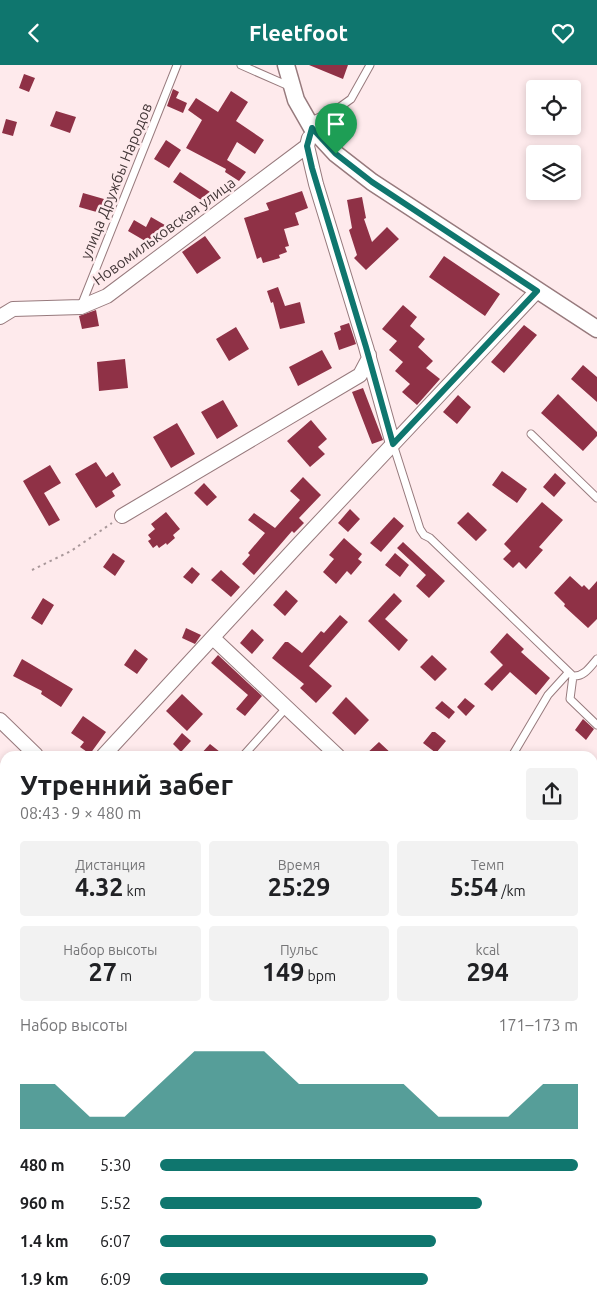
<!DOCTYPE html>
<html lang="ru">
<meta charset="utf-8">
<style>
:root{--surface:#fff;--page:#f2f2f2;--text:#202124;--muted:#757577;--accent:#0f766e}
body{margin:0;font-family:Ubuntu,sans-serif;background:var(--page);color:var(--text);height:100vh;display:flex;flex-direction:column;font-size:19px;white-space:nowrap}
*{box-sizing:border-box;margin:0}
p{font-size:16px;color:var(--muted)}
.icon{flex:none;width:28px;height:28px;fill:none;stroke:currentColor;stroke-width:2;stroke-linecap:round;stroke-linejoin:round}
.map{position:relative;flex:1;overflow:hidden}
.details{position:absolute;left:0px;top:686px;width:598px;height:556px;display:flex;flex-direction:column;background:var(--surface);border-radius:15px 15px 0 0;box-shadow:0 2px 8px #0003}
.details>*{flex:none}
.buttons{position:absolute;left:526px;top:15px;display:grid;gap:10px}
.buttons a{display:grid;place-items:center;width:55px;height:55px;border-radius:5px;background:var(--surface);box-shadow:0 2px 8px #0003;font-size:25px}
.pin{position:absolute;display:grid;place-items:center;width:42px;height:42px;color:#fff;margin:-51px -21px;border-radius:50% 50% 50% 0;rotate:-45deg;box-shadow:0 0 5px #0007}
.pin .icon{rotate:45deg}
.round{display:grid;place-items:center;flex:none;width:52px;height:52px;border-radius:5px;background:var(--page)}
.headline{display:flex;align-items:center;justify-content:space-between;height:85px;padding:0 20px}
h1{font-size:28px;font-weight:600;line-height:38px}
.figures{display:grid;grid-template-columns:repeat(3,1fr);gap:8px;height:85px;padding:5px 20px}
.figures div{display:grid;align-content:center;border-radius:5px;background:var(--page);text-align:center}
.figures b{font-size:25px;font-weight:600}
.figures small{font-size:14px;font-weight:400}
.figures p{font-size:14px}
.chart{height:140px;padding:10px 20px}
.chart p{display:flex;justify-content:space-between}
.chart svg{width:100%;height:90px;margin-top:5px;fill:var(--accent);opacity:.7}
ul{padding:0 20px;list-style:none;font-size:16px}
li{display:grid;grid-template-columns:80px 60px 1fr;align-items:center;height:38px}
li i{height:12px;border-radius:6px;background:var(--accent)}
header{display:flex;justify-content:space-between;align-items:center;height:65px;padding:0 20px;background:var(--accent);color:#fff;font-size:22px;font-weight:600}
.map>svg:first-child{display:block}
.built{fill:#fedce0}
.forest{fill:#f48c9d}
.building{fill:#8f3146}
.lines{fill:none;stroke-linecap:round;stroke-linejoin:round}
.service-casing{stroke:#977a7d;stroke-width:9}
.minor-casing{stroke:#977a7d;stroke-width:16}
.tertiary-casing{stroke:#977a7d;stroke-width:19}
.path{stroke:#a9989a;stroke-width:2;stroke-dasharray:2.5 4;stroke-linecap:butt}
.service{stroke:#fff;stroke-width:7}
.minor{stroke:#fff;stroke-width:14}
.tertiary{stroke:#fff;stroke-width:16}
.route-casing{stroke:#fff;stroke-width:10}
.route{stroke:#0f766e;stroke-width:6}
.labels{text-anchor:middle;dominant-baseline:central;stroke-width:5;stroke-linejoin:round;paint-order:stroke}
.street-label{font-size:15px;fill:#433738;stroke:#feeaec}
</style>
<header><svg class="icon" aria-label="back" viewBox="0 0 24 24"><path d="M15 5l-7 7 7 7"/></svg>Fleetfoot<svg class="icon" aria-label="heart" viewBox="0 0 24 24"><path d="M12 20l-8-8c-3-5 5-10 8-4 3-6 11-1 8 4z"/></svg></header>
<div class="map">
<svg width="597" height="1242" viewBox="0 0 597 1242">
<rect width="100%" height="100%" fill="#feeaec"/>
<path class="built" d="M0,1132l5,5v101h91l3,4h-99z"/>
<path class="forest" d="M0,707l5,3v54l-5,25z"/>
<path class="building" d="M309,0h39l-5,14z
M24,9l11,4 -6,14 -10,-4z
M173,24l6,3 -3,6 11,5 -4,10 -16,-7z
M231,26l17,11 -12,19 28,19 -9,14 -18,-12 -10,18 19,12 -7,9 -14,-9 1,-3 -40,-21 16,-28 -14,-10 8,-12 22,14z
M56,46l20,6 -6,16 -20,-7z
M6,54l11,3 -4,14 -11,-3z
M166,75l15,10 -12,18 -15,-9z
M180,107l30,20 -6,10 -31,-20z
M302,126l6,17 -13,5 4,12 -15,4 5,17 -4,1 2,5 -8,3 1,3 -17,5 -2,-6 -4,2 -13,-41 25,-8 -3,-7z
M83,128l21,6 -4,14 -21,-6z
M362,132l4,21 -2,1 8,23 15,-15 12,12 -33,31 -12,-12 3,-3 -8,-25 3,-2 -5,-28z
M151,152l19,11 -6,10 -6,-4 -6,11 -24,-14 6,-11 12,7z
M205,171l16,22 -24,16 -15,-22z
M444,191l56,38 -15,22 -56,-39z
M278,222l7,19 15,-4 5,21 -25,6 -7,-27 -2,1 -4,-12z
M403,240l14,12 -7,9 15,13 -7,8 15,14 -7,7 14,11 -23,26 -15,-13 8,-8 -15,-13 8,-9 -14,-12 8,-9 -15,-12z
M96,245l3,16 -17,3 -3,-13z
M349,258l7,21 -17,6 -5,-17 7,-3 -1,-4z
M524,260l13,10 -33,38 -13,-11z
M236,262l13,22 -20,12 -13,-22z
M322,285l10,18 -34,18 -9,-19z
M125,294l3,29 -29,3 -2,-29z
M583,300l14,12v25l-26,-23z
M363,323l20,52 -11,4 -20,-52z
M558,329l39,38v4l-14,15 -42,-38z
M458,330l13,12 -14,17 -14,-12z
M223,335l15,26 -21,13 -16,-27z
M311,355l16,19 -9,8 7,7 -15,13 -23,-26z
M177,358l18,31 -24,14 -18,-31z
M96,397l10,15 7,-5 8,13 -9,6 3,5 -19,12 -21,-34z
M50,400l11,18 -17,10 16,27 -11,6 -26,-45z
M502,406l25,18 -10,14 -25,-18z
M555,408l11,10 -12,14 -11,-10z
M303,412l18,18 -22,23 5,5 -10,10 -2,-2 -38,44 -12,-11 8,-9 -2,-2 17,-20 -17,-13 6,-7 21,15 25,-28 -10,-9z
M204,418l13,14 -10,9 -13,-13z
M542,437l21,18 -24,27 4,3 -17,19 -7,-7 -6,6 -10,-9 8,-8 -7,-7z
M350,444l10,10 -12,13 -10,-9z
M166,447l14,17 -7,6 2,3 -8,7 -1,-2 -7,5 -2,-3 -4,3 -5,-7 3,-2 -3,-4 7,-6 -4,-5z
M468,447l19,18 -11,11 -19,-18z
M394,452l10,9 -23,26 -11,-9z
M344,473l18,16 -4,5 4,3 -11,13 -4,-4 -11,13 -13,-12 11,-13 -5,-4z
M403,477l42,39 -16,17 -13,-12 10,-11 -29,-27z
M113,488l12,8 -10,15 -12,-9z
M395,488l14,12 -9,12 -15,-12z
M192,502l8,7 -8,10 -9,-7z
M221,505l19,17 -9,10 -20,-17z
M570,511l12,11 2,-2 5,5 8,-9v38l-9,9 -24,-22 1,-2 -11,-11z
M286,525l12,11 -13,15 -12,-11z
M394,528l8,8 -17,18 23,21 -9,11 -31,-30z
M43,533l11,7 -12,20 -11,-7z
M340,550l8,7 -39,44 23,20 -16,17 -16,-15 4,-4 -32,-26 13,-16h3l14,11 19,-22 3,2z
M186,563l15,7 -6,9 -13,-6z
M252,564l12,11 -12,14 -12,-11z
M507,568l17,16 -3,3 29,26 -14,17 -26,-23 -18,19 -8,-7 19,-19 -13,-13z
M135,584l13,10 -11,15 -13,-9z
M218,590l44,41 -17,20 -9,-7 12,-14 -37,-32z
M432,590l15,14 -12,12 -15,-14z
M22,594l51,30 -12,18 -20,-13 1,-3 -29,-15z
M182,629l21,20 -16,17 -21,-20z
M346,632l23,23 -14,15 -23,-22z
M465,633l10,8 -9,10 -9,-9z
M442,636l13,11 -6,7 -14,-11z
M83,651l23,16 -16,22 -10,-7 4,-5 -13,-9z
M583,654l11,10 -8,11 -11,-10z
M432,667h3l11,9 -10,12 -13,-10z
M182,668l9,8 -10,11 -8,-8z
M379,677l15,14h-30z
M210,679l15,12h-26z"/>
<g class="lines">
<defs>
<path id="service" d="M241,0l50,22
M309,57l28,-13 14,-10 19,-34
M81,241l96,-241
M531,369l66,64
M393,379l27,85 4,6 6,3 143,138c11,1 17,-9 24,-17
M573,611l-3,23 27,26
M243,691l44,-49
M512,691l36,-61 20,-22"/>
<path id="minor" d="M309,73l-2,8 9,38 50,163 27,97
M0,252l13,-8 68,-2 26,-11 200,-150
M122,451l238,-141 9,-17v-3
M213,573l125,118
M0,655l36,35 -1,1
M103,691l195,-211 239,-254
M0,810l5,-20
M0,811l5,24
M592,891l5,2
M592,1094l5,-18
M592,1198l5,3
M230,1238l3,4
M559,1242l3,-4"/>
<path id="tertiary" d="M286,0l10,35 16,28 24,26 36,28 225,147"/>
</defs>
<use href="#service" class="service-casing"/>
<use href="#minor" class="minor-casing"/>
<use href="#tertiary" class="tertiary-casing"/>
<path class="path" d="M32,505l39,-19 41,-28"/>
<use href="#service" class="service"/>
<use href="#minor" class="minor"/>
<use href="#tertiary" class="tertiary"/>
</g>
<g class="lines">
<defs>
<path id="route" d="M312,63l24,26 36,28 165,109 -144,153 -27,-97 -54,-179 -5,-22z"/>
</defs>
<use href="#route" class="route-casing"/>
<use href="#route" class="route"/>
</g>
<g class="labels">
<g class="street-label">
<text transform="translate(116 116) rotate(-68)">улица Дружбы Народов</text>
<text transform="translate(164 166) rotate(-36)">Новомильковская улица</text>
</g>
</g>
</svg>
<div class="buttons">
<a><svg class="icon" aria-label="locate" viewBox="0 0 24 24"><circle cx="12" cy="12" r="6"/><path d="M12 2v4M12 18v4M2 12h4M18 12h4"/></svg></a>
<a><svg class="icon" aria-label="layers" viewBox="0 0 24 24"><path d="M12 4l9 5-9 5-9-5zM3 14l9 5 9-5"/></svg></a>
</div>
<div class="pin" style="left:336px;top:89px;background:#1e9e55"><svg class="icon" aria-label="arrive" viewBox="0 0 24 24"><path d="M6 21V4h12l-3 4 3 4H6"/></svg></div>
<section class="details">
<div class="headline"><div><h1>Утренний забег</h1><p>08:43 · 9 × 480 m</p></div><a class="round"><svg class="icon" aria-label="share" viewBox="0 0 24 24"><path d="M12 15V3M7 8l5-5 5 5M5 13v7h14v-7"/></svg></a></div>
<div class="figures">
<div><p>Дистанция</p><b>4.32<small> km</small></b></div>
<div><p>Время</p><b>25:29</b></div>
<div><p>Темп</p><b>5:54<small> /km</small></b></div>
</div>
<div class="figures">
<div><p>Набор высоты</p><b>27<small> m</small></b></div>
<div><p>Пульс</p><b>149<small> bpm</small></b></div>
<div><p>kcal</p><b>294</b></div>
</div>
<div class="chart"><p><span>Набор высоты</span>171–173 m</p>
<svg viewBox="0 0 160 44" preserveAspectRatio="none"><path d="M0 44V22L10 22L20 38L30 38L40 22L50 6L60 6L70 6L80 22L90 22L100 22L110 22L120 38L130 38L140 38L150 22L160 22V44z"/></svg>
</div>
<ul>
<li><b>480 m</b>5:30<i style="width:100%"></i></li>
<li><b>960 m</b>5:52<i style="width:77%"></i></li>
<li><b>1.4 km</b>6:07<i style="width:66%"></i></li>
<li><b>1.9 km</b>6:09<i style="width:64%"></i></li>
</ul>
</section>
</div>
